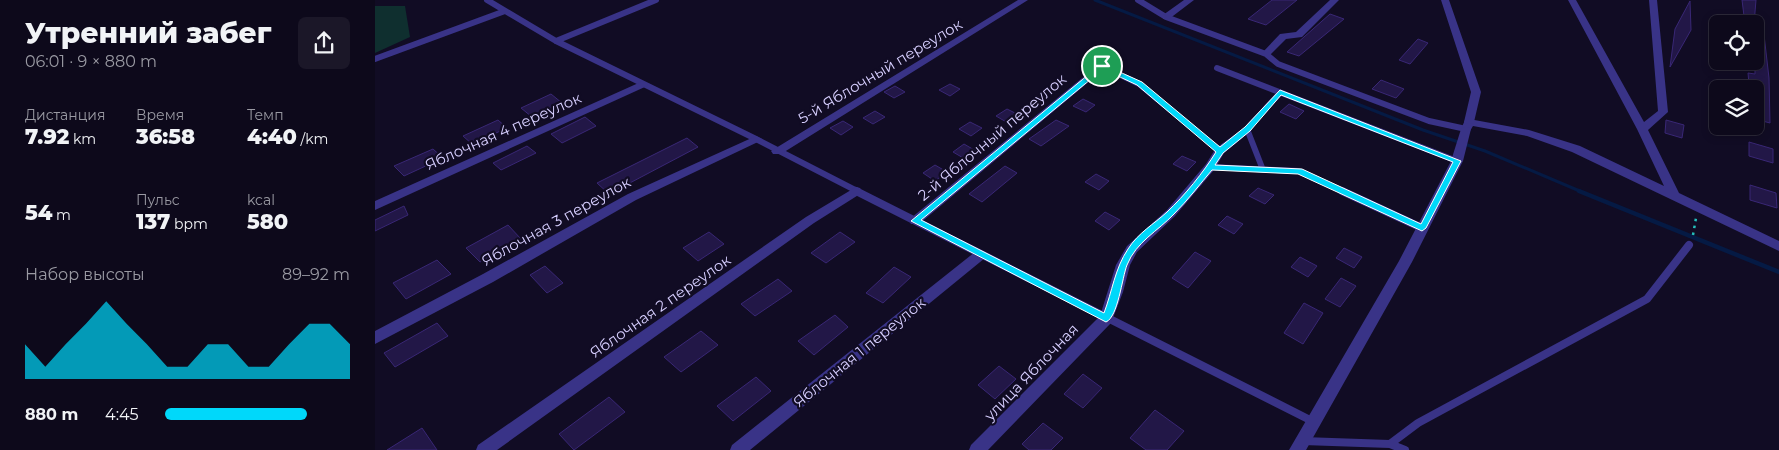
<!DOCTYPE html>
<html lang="ru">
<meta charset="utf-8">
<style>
:root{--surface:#0d091b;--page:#1b1728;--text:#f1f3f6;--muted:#9a9aa3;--line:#2d2a3a;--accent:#00d8fa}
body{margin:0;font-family:Montserrat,sans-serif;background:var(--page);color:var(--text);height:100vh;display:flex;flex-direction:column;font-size:19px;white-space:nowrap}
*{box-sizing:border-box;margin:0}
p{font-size:16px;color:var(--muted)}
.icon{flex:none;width:28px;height:28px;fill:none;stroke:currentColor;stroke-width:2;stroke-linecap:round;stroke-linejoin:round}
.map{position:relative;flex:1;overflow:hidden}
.details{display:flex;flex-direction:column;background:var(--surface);width:375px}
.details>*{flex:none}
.tools{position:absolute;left:1334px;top:15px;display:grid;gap:10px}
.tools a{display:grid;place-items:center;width:55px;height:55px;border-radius:8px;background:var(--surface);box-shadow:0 2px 8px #0003,0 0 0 1px var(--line);font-size:25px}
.pin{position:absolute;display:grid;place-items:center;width:42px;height:42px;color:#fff;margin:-21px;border:2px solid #fff;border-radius:50%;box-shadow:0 1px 5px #0007}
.round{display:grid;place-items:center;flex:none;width:52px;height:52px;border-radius:8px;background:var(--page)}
.head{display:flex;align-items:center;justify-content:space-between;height:85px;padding:0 25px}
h1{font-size:28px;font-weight:800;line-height:38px}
.stats{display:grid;grid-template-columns:repeat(3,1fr);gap:8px;height:85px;padding:5px 25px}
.stats div{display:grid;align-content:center}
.stats b{font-size:21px;font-weight:800}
.stats small{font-size:14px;font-weight:400}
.stats p{font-size:14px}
.chart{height:140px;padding:10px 25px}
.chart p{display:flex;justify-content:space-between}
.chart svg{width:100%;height:90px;margin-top:5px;fill:var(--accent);opacity:.7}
ul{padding:0 25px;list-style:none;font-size:16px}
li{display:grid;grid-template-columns:80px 60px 1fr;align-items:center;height:38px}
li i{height:12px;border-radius:6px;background:var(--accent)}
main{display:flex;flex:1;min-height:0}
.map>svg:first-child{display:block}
.green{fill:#0f2f2f}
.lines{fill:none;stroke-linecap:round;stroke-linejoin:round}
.stream-far1{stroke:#051a44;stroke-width:3}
.stream{stroke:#051a44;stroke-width:4.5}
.building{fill:#221747;stroke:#392775}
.path{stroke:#24beba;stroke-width:2.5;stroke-dasharray:2.5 4.5;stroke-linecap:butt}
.service-far1{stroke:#393387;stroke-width:6}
.service{stroke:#393387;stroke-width:8}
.minor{fill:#393387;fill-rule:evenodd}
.tertiary{fill:#393387;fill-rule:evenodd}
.route{fill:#00d8fa;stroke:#fff;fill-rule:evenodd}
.labels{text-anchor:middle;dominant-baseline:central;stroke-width:4.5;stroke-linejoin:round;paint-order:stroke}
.street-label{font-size:15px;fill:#d7cfff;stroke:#110c24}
</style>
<main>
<section class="details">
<div class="head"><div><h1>Утренний забег</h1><p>06:01 · 9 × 880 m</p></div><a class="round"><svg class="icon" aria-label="share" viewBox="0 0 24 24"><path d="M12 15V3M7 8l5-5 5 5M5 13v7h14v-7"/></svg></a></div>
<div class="stats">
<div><p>Дистанция</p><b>7.92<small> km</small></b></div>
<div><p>Время</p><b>36:58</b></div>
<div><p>Темп</p><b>4:40<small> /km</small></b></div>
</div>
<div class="stats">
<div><b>54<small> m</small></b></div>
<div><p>Пульс</p><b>137<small> bpm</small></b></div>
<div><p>kcal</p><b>580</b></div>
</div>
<div class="chart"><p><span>Набор высоты</span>89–92 m</p>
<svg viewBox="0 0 160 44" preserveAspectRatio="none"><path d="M0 44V27L10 38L20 27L30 17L40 6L50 17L60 27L70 38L80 38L90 27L100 27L110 38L120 38L130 27L140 17L150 17L160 27V44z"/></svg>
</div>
<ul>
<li><b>880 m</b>4:45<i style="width:77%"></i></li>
</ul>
</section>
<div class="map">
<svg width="1404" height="450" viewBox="0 0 1404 450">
<rect width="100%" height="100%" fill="#110c24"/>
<path class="green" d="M0,6h30l5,31 -35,16z"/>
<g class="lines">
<path class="stream-far1" d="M720,0l328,130 62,21 97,41"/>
<path class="stream" d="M1204,191l200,81"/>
</g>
<path class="building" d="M897,0h25l-31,25 -18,-6z
M1367,0h14l-2,24h-9z
M1315,1l1,29 -21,37 5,-38z
M955,14l14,5 -45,37 -12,-4z
M1388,26l6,52 1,45 -15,-4v-34l-6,-1 -1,-11 7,1v-47z
M1043,39l10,4 -18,21 -11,-4z
M1006,80l23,9 -8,9 -24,-9z
M575,84l10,5 -10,7 -11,-6z
M520,86l10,6 -11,6 -10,-6z
M176,94l11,9 -30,14 -11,-9z
M708,99l12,6 -9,7 -13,-6z
M914,104l15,7 -8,8 -16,-7z
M632,109l12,6 -11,8 -12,-7z
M500,111l10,6 -12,7 -10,-6z
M210,117l11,9 -34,17 -11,-9z
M123,120l9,8 -35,16 -9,-8z
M681,120l13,6 -28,20 -12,-7z
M1291,120l18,5 -2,13 -17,-5z
M468,121l10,6 -12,8 -11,-7z
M595,122l12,6 -11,8 -12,-7z
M312,138l11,9 -89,47 -12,-11z
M1374,142l24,7v14l-24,-7z
M589,144l12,7 -11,8 -12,-7z
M152,146l9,7 -35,17 -8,-7z
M58,149l10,9 -39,18 -10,-10z
M807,156l14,6 -9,9 -14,-7z
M560,165l12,7 -12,9 -12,-8z
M630,166l12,7 -35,29 -13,-8z
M721,174l13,7 -10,9 -14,-8z
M1375,185l26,8 1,15 -27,-8z
M883,188l16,7 -9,9 -16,-8z
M29,206l4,9 -33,16v-11z
M730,212l15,8 -11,10 -14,-9z
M852,216l16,8 -9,10 -16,-9z
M133,225l13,14 -41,23 -14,-14z
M334,232l15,12 -26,17 -15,-13z
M465,232l15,10 -29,21 -15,-10z
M969,248l18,9 -8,11 -18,-10z
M820,252l16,9 -23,27 -16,-10z
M925,257l17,9 -9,11 -17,-10z
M62,260l14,14 -45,25 -13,-16z
M170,266l18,17 -16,10 -17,-18z
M519,267l17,10 -28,26 -17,-10z
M966,278l15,8 -16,21 -15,-8z
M403,279l14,12 -37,25 -14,-12z
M929,303l19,10 -20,31 -19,-11z
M460,315l13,12 -34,28 -16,-14z
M62,323l11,13 -53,31 -11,-14z
M326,331l17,14 -37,27 -17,-15z
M624,366l17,13 -21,20 -17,-14z
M708,374l19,14 -19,20 -19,-14z
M381,377l15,14 -38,30 -16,-15z
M234,397l16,15 -51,38 -15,-16z
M780,410l29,21 -17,19h-21l-16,-12z
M668,423l20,15 -12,12h-22l-7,-6z
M47,428l15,22h-50z"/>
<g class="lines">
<path class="path" d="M1318,235l3,-17"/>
<path class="service-far1" d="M112,0l69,41 200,98 103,53
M763,0l28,17 100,37 12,10 151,57 37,8
M181,41l100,-41
M0,59l130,-48
M727,66l37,18 81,67
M842,68l240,93
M835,167l89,4 46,21
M888,170l-16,-41 33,-36"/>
<path class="service" d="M481,191l458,231
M967,191l80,37
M928,441l87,3 28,-21 229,-124 42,-54
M1015,444l15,6"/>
<path class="minor" d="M643,0h10l-247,154h-8l-2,-3z
M809,0h10l-25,19h-6v-4z
M955,0h9l-37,37 -16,2 -17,17h-6v-4l17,-18 16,-2z
M1193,0h8l68,122 14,-11 -9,-111h8l11,112 -20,18 31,63 100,48v10l-207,-99 -45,-16 -54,-10 -3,5h-8l-1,-2 4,-9 4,-1 60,11 51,16 84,40 -27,-57z
M737,55l5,3 -2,2 -196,164h-8l-2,-3 2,-3 198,-162z
M268,81l5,3 -1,2 -272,124v-9z
M872,126l5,3 -1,2 -27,22 -10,17 -39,46 -38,36 -7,13 -7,27 -12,31 -123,127h-19l2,-5 129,-129 16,-51 11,-19 40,-36 39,-46 10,-16z
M381,136l6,3 -2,2 -124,59 -143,82 -118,62v-13l108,-57 145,-80z
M481,187l4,1 2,3 -2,3 -46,29 -317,227h-21l2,-5 328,-228z
M605,250l5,2 1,3 -1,3 -235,192h-20l2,-5 243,-193z"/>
<path class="tertiary" d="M1066,0h8l32,92 -7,30 -5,3 -5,-3 7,-30z
M1091,126l5,3 -8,32 -51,101 -106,188h-17l110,-189 52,-100 10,-32z"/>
</g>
<path class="route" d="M725,65h4l38,17 78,65 25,-20 35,-37 181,71 -35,67 -4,3 -124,-57 -86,-4c-12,14 -24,30 -38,44 -16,17 -38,28 -47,51 -5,13 -9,52 -21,57l-195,-101zM728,69l34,16 79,67c-13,21 -31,43 -49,60 -13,12 -29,21 -39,37 -13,19 -16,43 -24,64l-183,-93zM906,95l172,67 -32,62 -119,-55 -87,-4 8,-12 27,-22z"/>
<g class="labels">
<g class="street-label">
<text transform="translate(505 71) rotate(-31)">5-й Яблочный переулок</text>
<text transform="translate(128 131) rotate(-24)">Яблочная 4 переулок</text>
<text transform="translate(617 137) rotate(-40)">2-й Яблочный переулок</text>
<text transform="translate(181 221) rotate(-29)">Яблочная 3 переулок</text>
<text transform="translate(285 306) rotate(-35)">Яблочная 2 переулок</text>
<text transform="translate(484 352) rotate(-39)">Яблочная 1 переулок</text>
<text transform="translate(656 372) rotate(-46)">улица Яблочная</text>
</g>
</g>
</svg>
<div class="tools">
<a><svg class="icon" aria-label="locate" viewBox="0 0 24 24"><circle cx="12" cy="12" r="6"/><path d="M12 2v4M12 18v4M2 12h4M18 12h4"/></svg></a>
<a><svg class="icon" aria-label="layers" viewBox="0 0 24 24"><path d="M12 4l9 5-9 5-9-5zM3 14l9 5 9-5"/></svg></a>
</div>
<div class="pin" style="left:727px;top:66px;background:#1e9e55"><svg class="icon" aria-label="arrive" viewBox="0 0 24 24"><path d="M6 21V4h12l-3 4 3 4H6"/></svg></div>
</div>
</main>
